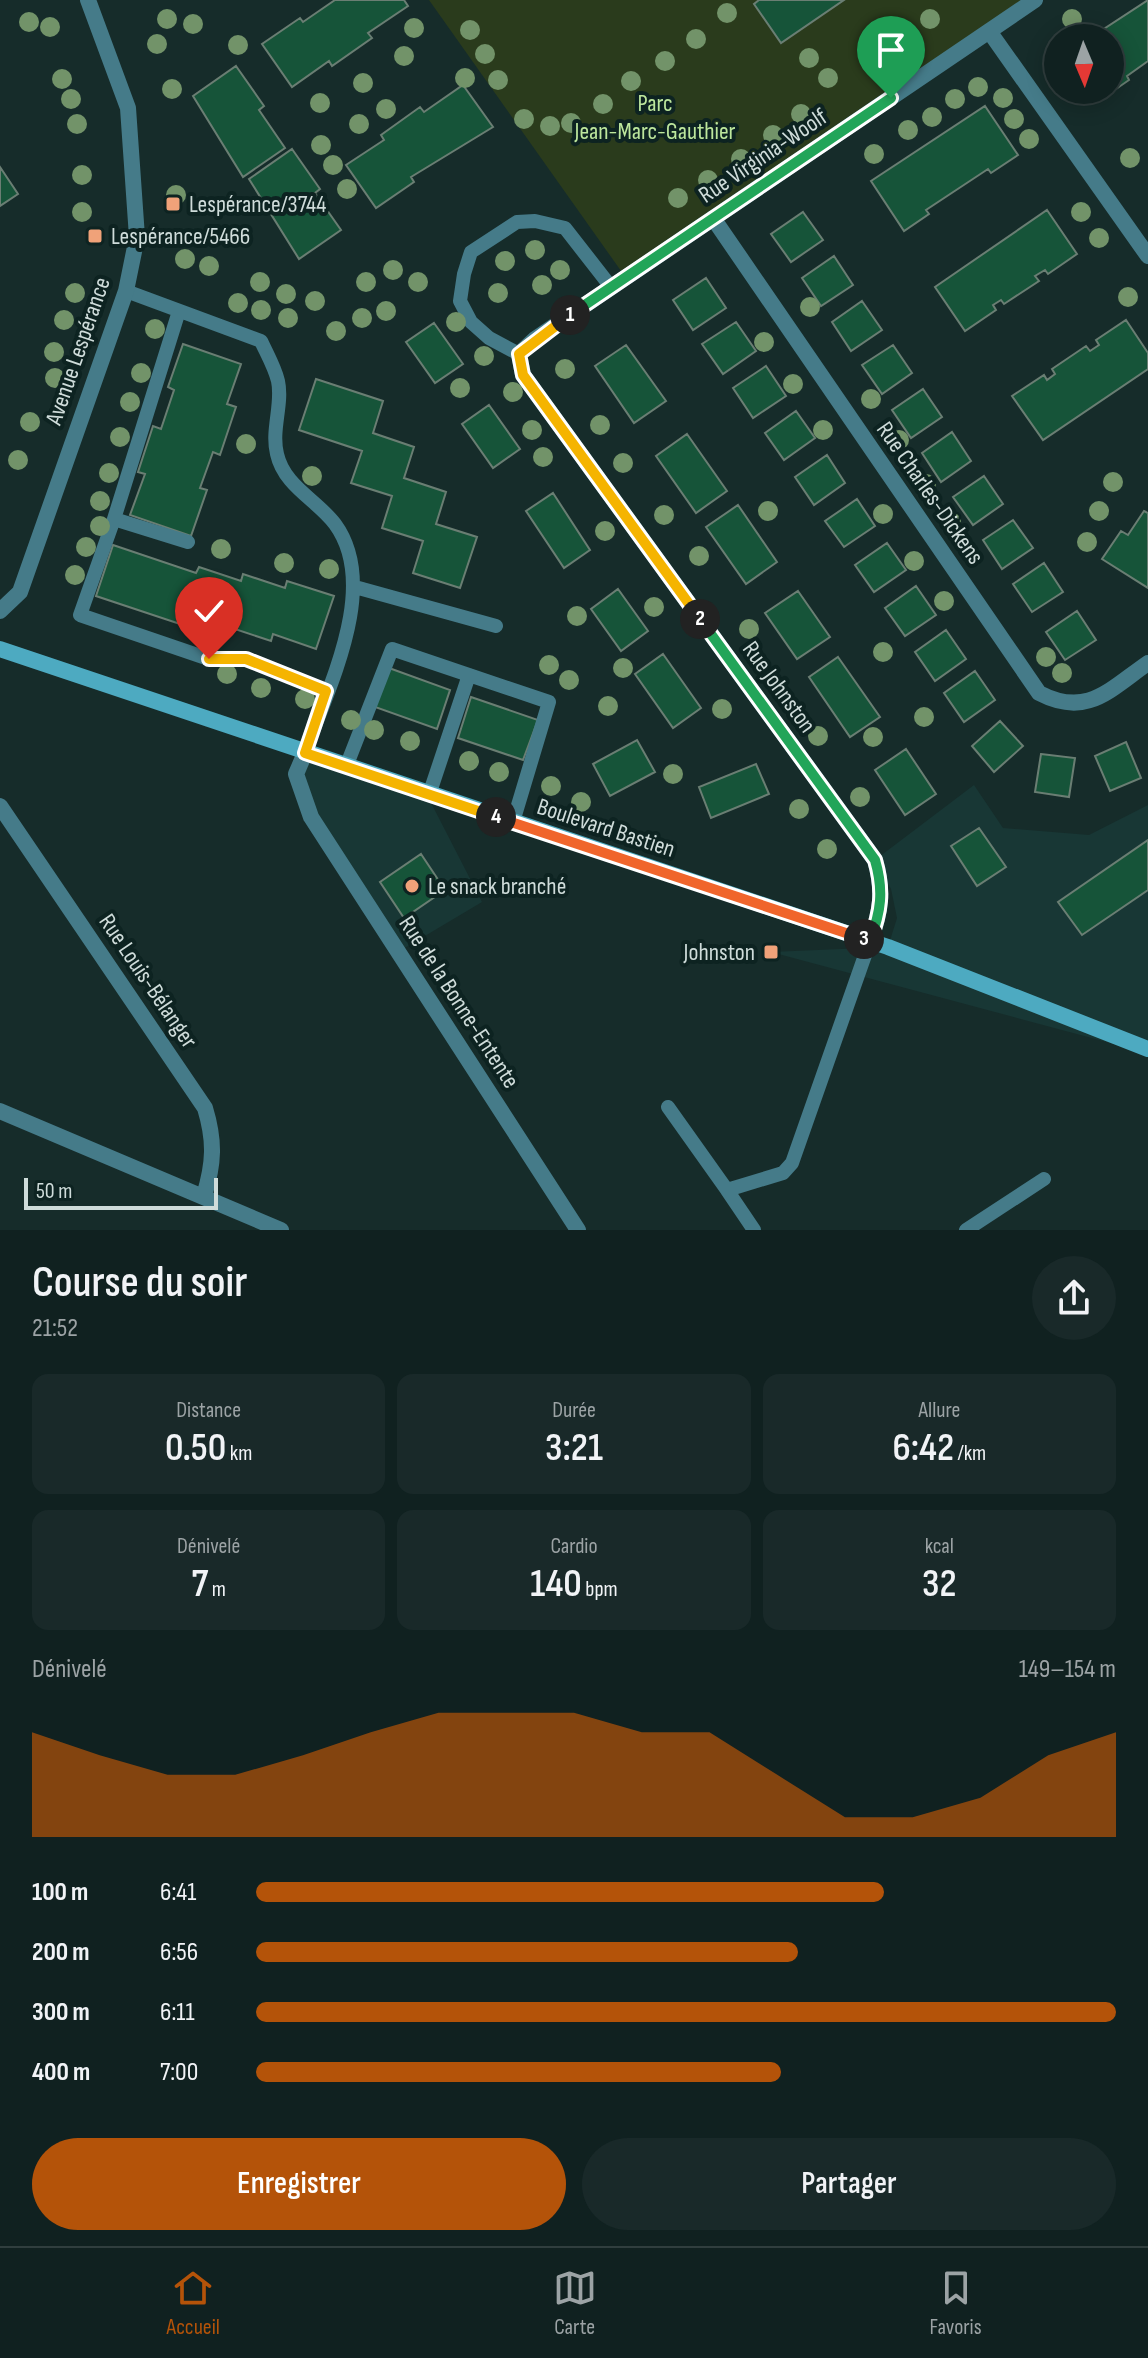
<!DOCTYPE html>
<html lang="fr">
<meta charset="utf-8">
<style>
:root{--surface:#102120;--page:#192929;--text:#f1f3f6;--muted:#9ca3a5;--line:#303e3e;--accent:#b45309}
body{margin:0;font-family:"Sofia Sans Condensed",sans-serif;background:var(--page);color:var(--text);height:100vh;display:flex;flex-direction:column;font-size:30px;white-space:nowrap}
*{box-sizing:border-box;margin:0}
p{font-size:26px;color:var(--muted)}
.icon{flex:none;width:44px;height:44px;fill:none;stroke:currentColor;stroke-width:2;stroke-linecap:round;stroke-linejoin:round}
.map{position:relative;height:1230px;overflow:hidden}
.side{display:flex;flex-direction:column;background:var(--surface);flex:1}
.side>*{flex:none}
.needle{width:52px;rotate:178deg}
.buttons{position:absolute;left:1044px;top:24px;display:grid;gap:16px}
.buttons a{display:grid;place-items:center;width:80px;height:80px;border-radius:50%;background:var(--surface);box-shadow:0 4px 20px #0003,0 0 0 2px var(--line);font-size:40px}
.scale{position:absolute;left:24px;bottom:20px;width:194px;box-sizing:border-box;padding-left:8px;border:4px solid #cfdcda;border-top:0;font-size:22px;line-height:28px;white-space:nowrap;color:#cfdcda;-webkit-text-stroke:6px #0d2321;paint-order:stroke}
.pin{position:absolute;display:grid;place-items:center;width:68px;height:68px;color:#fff;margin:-82px -34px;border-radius:50% 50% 50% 0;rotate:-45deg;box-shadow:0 0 8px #0007}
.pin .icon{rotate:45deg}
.km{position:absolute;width:40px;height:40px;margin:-20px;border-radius:50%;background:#222;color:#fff;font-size:22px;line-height:40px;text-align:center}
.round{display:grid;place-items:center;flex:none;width:84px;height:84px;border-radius:42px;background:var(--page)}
.summary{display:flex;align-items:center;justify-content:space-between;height:136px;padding:0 32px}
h1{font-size:44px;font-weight:600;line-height:60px}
.figures{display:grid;grid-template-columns:repeat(3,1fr);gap:12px;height:136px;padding:8px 32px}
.figures div{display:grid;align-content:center;border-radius:16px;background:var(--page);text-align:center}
.figures b{font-size:40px;font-weight:600}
.figures small{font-size:22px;font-weight:400}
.figures p{font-size:22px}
.chart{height:224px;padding:16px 32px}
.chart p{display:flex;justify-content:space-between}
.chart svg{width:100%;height:144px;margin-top:8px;fill:var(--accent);opacity:.7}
.cta{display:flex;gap:16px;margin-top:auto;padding:16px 32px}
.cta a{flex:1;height:92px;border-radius:48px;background:var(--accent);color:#fff;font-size:32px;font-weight:600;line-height:92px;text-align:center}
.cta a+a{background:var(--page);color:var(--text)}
ul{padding:0 32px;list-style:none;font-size:26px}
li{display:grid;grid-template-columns:128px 96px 1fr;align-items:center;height:60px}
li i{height:20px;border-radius:10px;background:var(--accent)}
.tab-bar{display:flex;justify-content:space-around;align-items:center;height:112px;border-top:2px solid var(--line);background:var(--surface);font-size:22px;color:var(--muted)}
.tab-bar a{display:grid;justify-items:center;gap:4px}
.tab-bar .on{color:var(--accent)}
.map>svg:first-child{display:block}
.built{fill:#183735}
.green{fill:#2a3b1c}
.building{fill:#165439;stroke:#6a7e73;stroke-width:2}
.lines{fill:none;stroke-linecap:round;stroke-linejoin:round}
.service{stroke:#457b89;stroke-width:14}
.minor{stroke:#457b89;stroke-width:16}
.secondary{stroke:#4daac1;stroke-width:16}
.tree{fill:#729369}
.split-1-casing{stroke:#fff;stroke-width:16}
.split-2-casing{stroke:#fff;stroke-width:16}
.split-3-casing{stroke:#fff;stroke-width:16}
.split-4-casing{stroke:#fff;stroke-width:16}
.split-5-casing{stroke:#fff;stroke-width:16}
.split-1{stroke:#22a559;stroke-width:10}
.split-2{stroke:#f5b400;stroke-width:10}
.split-3{stroke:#22a559;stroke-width:10}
.split-4{stroke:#f0652b;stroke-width:10}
.split-5{stroke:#f5b400;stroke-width:10}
.poi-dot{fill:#f0a279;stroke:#0d2321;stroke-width:3}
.labels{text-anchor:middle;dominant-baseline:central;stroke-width:8;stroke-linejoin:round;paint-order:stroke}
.park-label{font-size:24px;fill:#bde79d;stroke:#0d2321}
.street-label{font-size:24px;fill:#cfdcda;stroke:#0d2321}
.poi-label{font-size:24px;fill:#cfdcda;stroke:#0d2321;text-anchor:start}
</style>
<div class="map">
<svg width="1148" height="1230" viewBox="0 0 1148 1230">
<rect width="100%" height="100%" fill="#162c2a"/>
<path class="built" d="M305,753l121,40 56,109 -84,50 -97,-156z
M974,785l29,43 86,7 59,-30v248l-377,-101 117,-5 9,-29 -6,-29 -16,-29z"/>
<path class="green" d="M429,0h606l-409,278z"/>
<path class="building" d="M335,0h69l4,6 -40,27 4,5 -40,28 -3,-5 -37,26 -30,-43 38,-26 3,4z
M759,0h85l-63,43 -27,-39z
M1148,0v61l-21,15 2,4 -26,18 -6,-8h13v-52h-20z
M236,66l28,40 -5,4 26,38 -42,29 -50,-81z
M463,85l30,42 -82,50 3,5 -38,26 -30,-43 38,-25 -3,-5 39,-28 4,5z
M985,106l33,49 -27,18 -3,-4 -62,41 3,4 -25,17 -33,-50z
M292,149l28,40 -5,4 26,37 -42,29 -50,-80z
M0,167l18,27 -18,12z
M1047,210l30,44 -29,20 -3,-4 -10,6 4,5 -35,23 -3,-4 -8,5 3,5 -31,21 -30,-44z
M803,212l20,28 -32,22 -20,-28z
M834,256l19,29 -32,21 -19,-28z
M706,278l20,30 -33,22 -20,-30z
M862,301l20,29 -31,21 -19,-29z
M1126,320l22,33v16l-105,71 -31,-44 32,-21 3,5 8,-6 -3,-5 34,-23 4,5 9,-6 -3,-5z
M736,322l20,29 -33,23 -21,-30z
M434,323l29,41 -28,19 -29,-41z
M183,344l58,20 -14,40 9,3 -16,48 -7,-3 -13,36 7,2 -16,46 -61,-21 15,-41 -7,-2 15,-46 8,3 13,-39 -6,-3z
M626,345l40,56 -32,22 -39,-57z
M893,345l19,28 -30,21 -20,-29z
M766,366l20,30 -33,22 -20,-30z
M316,379l67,22 -10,32 41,14 -10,31 42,14 -10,32 41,13 -17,51 -47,-15 10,-32 -41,-13 10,-32 -41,-13 11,-32 -63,-21z
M923,389l19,28 -31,21 -19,-28z
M489,405l31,44 -27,19 -31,-44z
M796,411l19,27 -31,22 -19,-27z
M952,432l19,29 -30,21 -19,-29z
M687,434l40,57 -31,22 -40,-57z
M827,455l18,28 -31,22 -19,-28z
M984,476l19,28 -30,21 -20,-28z
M553,493l37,57 -26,18 -38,-57z
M857,499l18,27 -31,21 -19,-26z
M738,505l39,57 -31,22 -40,-57z
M1144,511l4,2v75l-46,-29 19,-28 7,4z
M1013,520l20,28 -31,21 -19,-29z
M887,543l19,27 -32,22 -19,-27z
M113,545l83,28 3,-6 42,14 2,-7 42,14 2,-7 47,15 -18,53 -43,-15 -2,7 -42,-14 -2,6 -42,-14 -2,6 -87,-29z
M1044,563l19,29 -31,20 -19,-28z
M916,586l20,29 -31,21 -20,-28z
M618,589l30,42 -27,20 -30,-42z
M798,591l32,46 -33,22 -32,-46z
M1077,611l19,29 -31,20 -19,-28z
M946,630l20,29 -31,22 -20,-29z
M663,654l38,54 -28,20 -38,-54z
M838,657l42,60 -30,20 -41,-60z
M389,668l61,22 -13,39 -62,-22z
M975,671l20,29 -31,22 -20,-29z
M471,697l67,23 -15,40 -65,-22z
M1000,721l23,25 -29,26 -22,-26z
M637,740l18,32 -45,24 -17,-32z
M1126,742l15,36 -31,13 -15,-35z
M906,749l30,45 -31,21 -30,-45z
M1041,754l34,4 -6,39 -34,-5z
M756,764l13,30 -58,24 -12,-31z
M979,828l27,39 -29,19 -26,-40z
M1148,840v50l-66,45 -24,-33z
M421,854l24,36 -41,28 -24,-36z"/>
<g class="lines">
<path class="service" d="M126,291l135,50c6,13 14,27 17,40 5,23 -7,49 -1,73 7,32 40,46 58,70 46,63 -8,165 -30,229
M179,311l-65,208 74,23
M519,354l-30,-16 -18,-16 -11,-21 4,-27 7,-22 46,-30 18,-1 30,7 46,59
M114,519l-34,96 129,44h37l80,32
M355,587l141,39
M346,767l46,-118 157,53 -36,120
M429,795l40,-120
M668,1107l59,83 56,-17 9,-10 78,-222
M727,1190l27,40
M966,1230l78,-51"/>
<path class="minor" d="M989,31l159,225
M713,218l326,475c48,25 70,-3 109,-30
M0,611l20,-19 106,-301 11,-54 -9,-129 -40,-108
M305,753l-9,21 15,43 267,413
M0,806l205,302c10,33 9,55 -1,88
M870,941c11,-29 14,-50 5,-81l-352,-485 -4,-21 16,-15 500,-339
M0,1111l281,119"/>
<path class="secondary" d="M0,649l888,298 260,102"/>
</g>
<g class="tree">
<circle cx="727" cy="13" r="10"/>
<circle cx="167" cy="19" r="10"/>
<circle cx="930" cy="19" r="10"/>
<circle cx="1072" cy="19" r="10"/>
<circle cx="29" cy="22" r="10"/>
<circle cx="193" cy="24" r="10"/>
<circle cx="50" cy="27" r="10"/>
<circle cx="414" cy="28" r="10"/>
<circle cx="470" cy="30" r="10"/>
<circle cx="901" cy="38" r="10"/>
<circle cx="696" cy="39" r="10"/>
<circle cx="157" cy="44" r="10"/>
<circle cx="238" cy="45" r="10"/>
<circle cx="485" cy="54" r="10"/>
<circle cx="404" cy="56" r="10"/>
<circle cx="809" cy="58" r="10"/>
<circle cx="665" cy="61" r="10"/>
<circle cx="465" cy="78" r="10"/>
<circle cx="828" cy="78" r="10"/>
<circle cx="62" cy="79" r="10"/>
<circle cx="498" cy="80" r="10"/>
<circle cx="631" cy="81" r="10"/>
<circle cx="363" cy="83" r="10"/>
<circle cx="978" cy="87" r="10"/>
<circle cx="172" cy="89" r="10"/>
<circle cx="1003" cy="98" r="10"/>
<circle cx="71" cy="99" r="10"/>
<circle cx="955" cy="99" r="10"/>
<circle cx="320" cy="103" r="10"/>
<circle cx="603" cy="104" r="10"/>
<circle cx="386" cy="109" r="10"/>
<circle cx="801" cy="114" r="10"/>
<circle cx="932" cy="117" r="10"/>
<circle cx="524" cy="119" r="10"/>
<circle cx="1014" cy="119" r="10"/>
<circle cx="571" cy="123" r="10"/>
<circle cx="77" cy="124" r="10"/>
<circle cx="359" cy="124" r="10"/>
<circle cx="550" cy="126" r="10"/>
<circle cx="908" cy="130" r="10"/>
<circle cx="773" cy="135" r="10"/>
<circle cx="1029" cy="139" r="10"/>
<circle cx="321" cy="145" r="10"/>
<circle cx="874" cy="154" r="10"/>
<circle cx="1130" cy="158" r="10"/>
<circle cx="741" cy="159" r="10"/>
<circle cx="333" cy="165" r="10"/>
<circle cx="82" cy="175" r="10"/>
<circle cx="708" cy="180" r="10"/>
<circle cx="347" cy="189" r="10"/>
<circle cx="176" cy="195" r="10"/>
<circle cx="678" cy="198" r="10"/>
<circle cx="82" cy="212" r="10"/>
<circle cx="1081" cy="212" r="10"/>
<circle cx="1099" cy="238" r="10"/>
<circle cx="535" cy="250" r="10"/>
<circle cx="185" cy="259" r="10"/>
<circle cx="505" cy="261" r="10"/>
<circle cx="209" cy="266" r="10"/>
<circle cx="393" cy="270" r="10"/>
<circle cx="560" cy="270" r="10"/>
<circle cx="260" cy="282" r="10"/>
<circle cx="366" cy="282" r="10"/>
<circle cx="418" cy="282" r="10"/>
<circle cx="542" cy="285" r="10"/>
<circle cx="75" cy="293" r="10"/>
<circle cx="498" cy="293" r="10"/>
<circle cx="286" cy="294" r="10"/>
<circle cx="1128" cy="297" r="10"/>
<circle cx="315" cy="301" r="10"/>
<circle cx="238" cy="303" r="10"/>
<circle cx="810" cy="307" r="10"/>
<circle cx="261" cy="310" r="10"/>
<circle cx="386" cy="311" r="10"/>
<circle cx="288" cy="318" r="10"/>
<circle cx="362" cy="318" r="10"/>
<circle cx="64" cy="320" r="10"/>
<circle cx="456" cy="322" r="10"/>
<circle cx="155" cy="329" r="10"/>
<circle cx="336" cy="331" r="10"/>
<circle cx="764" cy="342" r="10"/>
<circle cx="54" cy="352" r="10"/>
<circle cx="484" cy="356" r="10"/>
<circle cx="565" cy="369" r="10"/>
<circle cx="141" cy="373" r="10"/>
<circle cx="55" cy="378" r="10"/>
<circle cx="793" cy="384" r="10"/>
<circle cx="460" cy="388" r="10"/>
<circle cx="513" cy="392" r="10"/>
<circle cx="871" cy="399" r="10"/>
<circle cx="130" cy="402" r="10"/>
<circle cx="30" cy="422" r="10"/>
<circle cx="600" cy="425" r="10"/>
<circle cx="532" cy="430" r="10"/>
<circle cx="823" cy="430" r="10"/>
<circle cx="120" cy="437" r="10"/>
<circle cx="899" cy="440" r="10"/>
<circle cx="246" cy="444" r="10"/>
<circle cx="543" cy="457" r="10"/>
<circle cx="18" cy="460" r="10"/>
<circle cx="623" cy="463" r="10"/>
<circle cx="109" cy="473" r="10"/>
<circle cx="312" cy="476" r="10"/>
<circle cx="1113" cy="482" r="10"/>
<circle cx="926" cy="484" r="10"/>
<circle cx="100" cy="501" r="10"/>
<circle cx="768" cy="511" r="10"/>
<circle cx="1099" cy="511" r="10"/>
<circle cx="883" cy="514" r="10"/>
<circle cx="664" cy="515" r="10"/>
<circle cx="951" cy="521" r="10"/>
<circle cx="100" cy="526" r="10"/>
<circle cx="605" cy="531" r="10"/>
<circle cx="1087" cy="542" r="10"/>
<circle cx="86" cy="547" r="10"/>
<circle cx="221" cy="549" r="10"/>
<circle cx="699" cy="556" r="10"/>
<circle cx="914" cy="561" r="10"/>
<circle cx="284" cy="563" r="10"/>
<circle cx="329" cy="569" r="10"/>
<circle cx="75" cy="575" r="10"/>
<circle cx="944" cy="601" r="10"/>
<circle cx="654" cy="607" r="10"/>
<circle cx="577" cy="616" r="10"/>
<circle cx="749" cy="629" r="10"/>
<circle cx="883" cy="652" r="10"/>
<circle cx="1046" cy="657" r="10"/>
<circle cx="549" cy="665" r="10"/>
<circle cx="623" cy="668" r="10"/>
<circle cx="1062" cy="673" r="10"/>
<circle cx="227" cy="674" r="10"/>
<circle cx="569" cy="680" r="10"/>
<circle cx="261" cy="688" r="10"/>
<circle cx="305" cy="699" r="10"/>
<circle cx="608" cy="706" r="10"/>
<circle cx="722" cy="709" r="10"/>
<circle cx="924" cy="717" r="10"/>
<circle cx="351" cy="720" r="10"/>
<circle cx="374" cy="730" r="10"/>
<circle cx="818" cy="736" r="10"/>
<circle cx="873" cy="737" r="10"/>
<circle cx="410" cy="741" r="10"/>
<circle cx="469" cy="761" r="10"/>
<circle cx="499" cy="772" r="10"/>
<circle cx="673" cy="774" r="10"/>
<circle cx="551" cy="786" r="10"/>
<circle cx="860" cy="797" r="10"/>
<circle cx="581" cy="802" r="10"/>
<circle cx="799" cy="809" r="10"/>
<circle cx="827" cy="849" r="10"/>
</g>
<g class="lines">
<defs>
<path id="split-1" d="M570,315l321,-217"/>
<path id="split-2" d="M570,315l-51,39 4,21 177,244"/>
<path id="split-3" d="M700,619l175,241c9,31 6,51 -5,81l-6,-2"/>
<path id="split-4" d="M496,817l368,122"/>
<path id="split-5" d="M209,659h37l80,32 -21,62 191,64"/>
</defs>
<use href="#split-1" class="split-1-casing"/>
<use href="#split-2" class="split-2-casing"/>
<use href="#split-3" class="split-3-casing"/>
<use href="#split-4" class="split-4-casing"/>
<use href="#split-5" class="split-5-casing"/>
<use href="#split-1" class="split-1"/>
<use href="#split-2" class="split-2"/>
<use href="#split-3" class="split-3"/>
<use href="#split-4" class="split-4"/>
<use href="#split-5" class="split-5"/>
</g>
<g class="poi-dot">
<rect x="165" y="196" width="16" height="16" rx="4"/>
<rect x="87" y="228" width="16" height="16" rx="4"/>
<circle cx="412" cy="886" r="8"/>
<rect x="763" y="944" width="16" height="16" rx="4"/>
</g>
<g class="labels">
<g class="park-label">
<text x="655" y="103">Parc<tspan x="655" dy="28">Jean-Marc-Gauthier</tspan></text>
</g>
<g class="street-label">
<text transform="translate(763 156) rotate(-34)">Rue Virginia-Woolf</text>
<text transform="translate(78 351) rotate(-71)">Avenue Lespérance</text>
<text transform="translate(930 493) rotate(55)">Rue Charles-Dickens</text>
<text transform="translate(779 687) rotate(54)">Rue Johnston</text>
<text transform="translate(606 828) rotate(18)">Boulevard Bastien</text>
<text transform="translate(148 981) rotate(56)">Rue Louis-Bélanger</text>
<text transform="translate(459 1002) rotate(57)">Rue de la Bonne-Entente</text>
</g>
<g class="poi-label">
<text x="189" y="204">Lespérance/3744</text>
<text x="111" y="236">Lespérance/5466</text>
<text x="428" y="886">Le snack branché</text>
<text x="755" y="952" text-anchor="end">Johnston</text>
</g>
</g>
</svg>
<div class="buttons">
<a><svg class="needle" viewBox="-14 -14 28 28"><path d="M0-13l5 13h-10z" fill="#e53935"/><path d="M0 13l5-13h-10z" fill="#9ca3a5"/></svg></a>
</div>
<div class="scale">50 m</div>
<div class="pin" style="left:891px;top:98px;background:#1e9e55"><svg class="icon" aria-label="arrive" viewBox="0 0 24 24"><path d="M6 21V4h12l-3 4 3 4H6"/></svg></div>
<div class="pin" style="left:209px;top:659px;background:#d93025"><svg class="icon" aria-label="check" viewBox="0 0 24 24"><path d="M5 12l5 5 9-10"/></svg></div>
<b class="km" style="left:570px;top:315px">1</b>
<b class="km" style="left:700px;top:619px">2</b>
<b class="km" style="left:864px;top:939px">3</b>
<b class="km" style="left:496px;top:817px">4</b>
</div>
<section class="side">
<div class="summary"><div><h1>Course du soir</h1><p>21:52</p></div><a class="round"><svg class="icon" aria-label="share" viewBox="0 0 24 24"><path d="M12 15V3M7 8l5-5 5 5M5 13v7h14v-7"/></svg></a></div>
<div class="figures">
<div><p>Distance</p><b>0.50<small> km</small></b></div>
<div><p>Durée</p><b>3:21</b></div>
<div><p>Allure</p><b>6:42<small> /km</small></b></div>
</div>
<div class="figures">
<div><p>Dénivelé</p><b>7<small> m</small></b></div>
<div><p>Cardio</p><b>140<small> bpm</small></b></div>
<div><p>kcal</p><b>32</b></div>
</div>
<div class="chart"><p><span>Dénivelé</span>149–154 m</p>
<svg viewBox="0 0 160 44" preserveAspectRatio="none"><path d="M0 44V12L10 19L20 25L30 25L40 19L50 12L60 6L70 6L80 6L90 12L100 12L110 25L120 38L130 38L140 32L150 19L160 12V44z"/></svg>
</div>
<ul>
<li><b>100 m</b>6:41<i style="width:73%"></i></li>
<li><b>200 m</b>6:56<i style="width:63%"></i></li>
<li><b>300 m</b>6:11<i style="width:100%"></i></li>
<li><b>400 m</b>7:00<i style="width:61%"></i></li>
</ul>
<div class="cta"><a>Enregistrer</a><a>Partager</a></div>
</section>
<nav class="tab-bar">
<a class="on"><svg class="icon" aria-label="home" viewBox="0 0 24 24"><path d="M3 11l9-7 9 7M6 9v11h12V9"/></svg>Accueil</a>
<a><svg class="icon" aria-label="map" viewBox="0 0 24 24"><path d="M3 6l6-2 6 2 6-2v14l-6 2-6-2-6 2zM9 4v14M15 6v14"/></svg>Carte</a>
<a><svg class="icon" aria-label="saved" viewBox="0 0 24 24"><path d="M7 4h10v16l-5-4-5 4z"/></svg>Favoris</a>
</nav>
